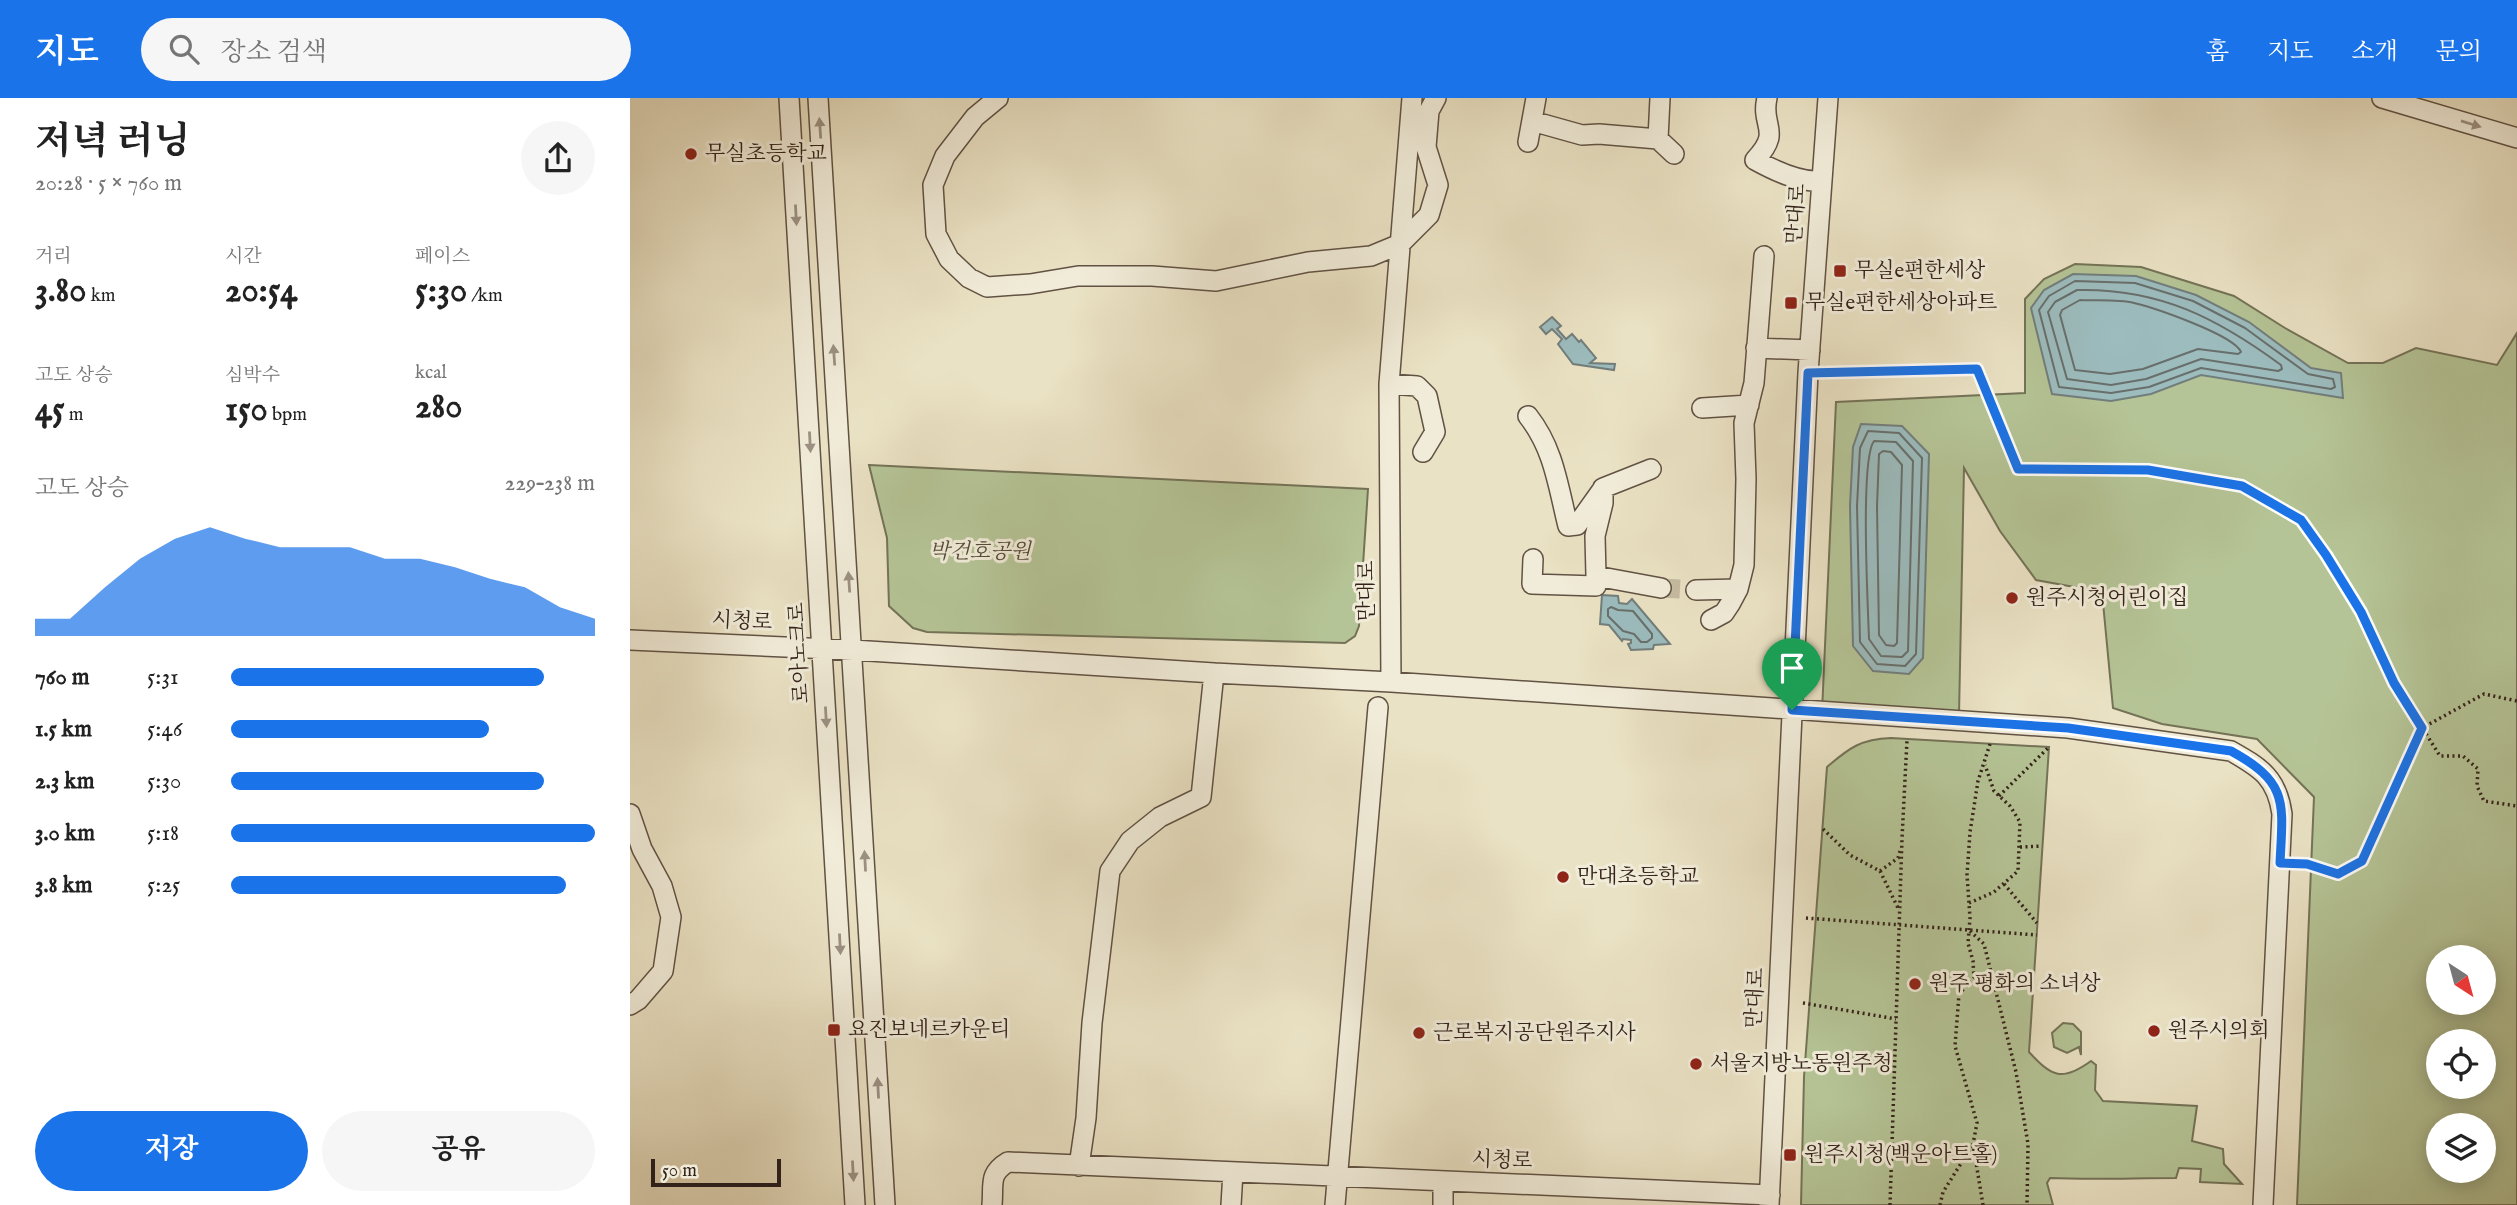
<!DOCTYPE html>
<html lang="ko">
<meta charset="utf-8">
<style>
:root{--surface:#fff;--page:#f6f6f6;--text:#222;--muted:#767676;--accent:#1a73e8}
body{margin:0;font-family:"IM FELL English","Noto Serif KR",serif;background:var(--page);color:var(--text);height:100vh;display:flex;flex-direction:column;font-size:26px;white-space:nowrap}
*{box-sizing:border-box;margin:0}
p{font-size:23px;color:var(--muted)}
.icon{flex:none;width:38px;height:38px;fill:none;stroke:currentColor;stroke-width:2;stroke-linecap:round;stroke-linejoin:round}
.map{position:relative;flex:1;overflow:hidden}
.sheet{display:flex;flex-direction:column;background:var(--surface);width:630px}
.sheet>*{flex:none}
.needle{width:46px;rotate:144deg}
.controls{position:absolute;left:1796px;top:847px;display:grid;gap:14px}
.controls a{display:grid;place-items:center;width:70px;height:70px;border-radius:50%;background:var(--surface);box-shadow:0 4px 18px #0003;font-size:35px}
.scale{position:absolute;left:21px;bottom:18px;width:130px;box-sizing:border-box;padding-left:7px;border:4px solid #332219;border-top:0;font-size:19px;line-height:24px;white-space:nowrap;color:#332219;-webkit-text-stroke:5px #f1ecd9;paint-order:stroke}
.pin{position:absolute;display:grid;place-items:center;width:60px;height:60px;color:#fff;margin:-72px -30px;border-radius:50% 50% 50% 0;rotate:-45deg;box-shadow:0 0 7px #0007}
.pin .icon{rotate:45deg}
.round{display:grid;place-items:center;flex:none;width:74px;height:74px;border-radius:37px;background:var(--page)}
.headline{display:flex;align-items:center;justify-content:space-between;height:119px;padding:0 35px}
h1{font-size:38px;font-weight:700;line-height:52px}
.figures{display:grid;grid-template-columns:repeat(3,1fr);gap:10px;height:119px;padding:7px 35px}
.figures div{display:grid;align-content:center}
.figures b{font-size:35px;font-weight:700}
.figures small{font-size:19px;font-weight:400}
.figures p{font-size:19px}
.chart{height:196px;padding:14px 35px}
.chart p{display:flex;justify-content:space-between}
.chart svg{width:100%;height:126px;margin-top:7px;fill:var(--accent);opacity:.7}
.action{display:flex;gap:14px;margin-top:auto;padding:14px 35px}
.action a{flex:1;height:80px;border-radius:42px;background:var(--accent);color:#fff;font-size:28px;font-weight:700;line-height:80px;text-align:center}
.action a+a{background:var(--page);color:var(--text)}
ul{padding:0 35px;list-style:none;font-size:23px}
li{display:grid;grid-template-columns:112px 84px 1fr;align-items:center;height:52px}
li i{height:18px;border-radius:9px;background:var(--accent)}
header{display:flex;align-items:center;gap:42px;box-sizing:border-box;height:98px;padding:0 35px;background:var(--accent);color:#fff}
header strong{font-size:33px}
nav{display:flex;gap:38px;margin-inline-start:auto;font-size:24px}
.search{width:490px;height:63px;background:var(--page);display:flex;align-items:center;gap:18px;box-sizing:border-box;padding:0 24px;border-radius:38px;color:var(--muted);font-size:26px}
main{display:flex;flex:1;min-height:0}
.map>svg:first-child{display:block}
.green{fill:#b5c496;stroke:#747358;stroke-width:2;fill-rule:evenodd}
.water{fill:#9cbcbe;stroke:#727e7c;stroke-width:2}
.lines{fill:none;stroke-linecap:round;stroke-linejoin:round}
.shore{stroke:#686f6c;stroke-width:2}
.minor-tunnel{stroke:#c5bca2;stroke-width:19;stroke-dasharray:19 10;stroke-linecap:butt}
.minor-casing{stroke:#615244;stroke-width:22}
.path{stroke:#332219;stroke-width:3.5;stroke-dasharray:2 3.5;stroke-linecap:butt}
.minor{stroke:#f1ecd9;stroke-width:19}
.oneway{fill:#9c9183}
.route-casing{stroke:#fff;stroke-width:14}
.route{stroke:#1a73e8;stroke-width:9}
.poi-dot{fill:#8f2418;stroke:#f1ecd9;stroke-width:2.5}
.labels{text-anchor:middle;dominant-baseline:central;stroke-width:6;stroke-linejoin:round;paint-order:stroke}
.poi-label{font-size:21px;fill:#332219;stroke:#f1ecd9;text-anchor:start}
.street-label{font-size:21px;fill:#332219;stroke:#f1ecd9}
.park-label{font-size:21px;font-style:italic;fill:#544a38;stroke:#f1ecd9}
</style>
<header>
<strong>지도</strong>
<div class="search"><svg class="icon" aria-label="search" viewBox="0 0 24 24"><circle cx="10" cy="10" r="6"/><path d="M15 15l6 6"/></svg>장소 검색</div>
<nav><a>홈</a><a>지도</a><a>소개</a><a>문의</a></nav>
</header>
<main>
<section class="sheet">
<div class="headline"><div><h1>저녁 러닝</h1><p>20:28 · 5 × 760 m</p></div><a class="round"><svg class="icon" aria-label="share" viewBox="0 0 24 24"><path d="M12 15V3M7 8l5-5 5 5M5 13v7h14v-7"/></svg></a></div>
<div class="figures">
<div><p>거리</p><b>3.80<small> km</small></b></div>
<div><p>시간</p><b>20:54</b></div>
<div><p>페이스</p><b>5:30<small> /km</small></b></div>
</div>
<div class="figures">
<div><p>고도 상승</p><b>45<small> m</small></b></div>
<div><p>심박수</p><b>150<small> bpm</small></b></div>
<div><p>kcal</p><b>280</b></div>
</div>
<div class="chart"><p><span>고도 상승</span>229–238 m</p>
<svg viewBox="0 0 160 44" preserveAspectRatio="none"><path d="M0 44V38L10 38L20 27L30 17L40 10L50 6L60 10L70 13L80 13L90 13L100 17L110 17L120 20L130 24L140 27L150 34L160 38V44z"/></svg>
</div>
<ul>
<li><b>760 m</b>5:31<i style="width:86%"></i></li>
<li><b>1.5 km</b>5:46<i style="width:71%"></i></li>
<li><b>2.3 km</b>5:30<i style="width:86%"></i></li>
<li><b>3.0 km</b>5:18<i style="width:100%"></i></li>
<li><b>3.8 km</b>5:25<i style="width:92%"></i></li>
</ul>
<div class="action"><a>저장</a><a>공유</a></div>
</section>
<div class="map">
<svg width="1887" height="1107" viewBox="0 0 1887 1107">
<rect width="100%" height="100%" fill="#eae2c4"/>
<filter id="stains"><feTurbulence type="fractalNoise" baseFrequency=".00286" numOctaves="4"/><feColorMatrix values="0 0 0 0 .2 0 0 0 0 .09 0 0 0 0 .02 0 0 0 .5 -.17"/></filter>
<radialGradient id="worn" r=".72"><stop offset=".6" stop-color="#630" stop-opacity="0"/><stop offset="1" stop-color="#630" stop-opacity=".3"/></radialGradient>
<path class="green" d="M1445,166l66,3 93,29 51,32 63,35h35l33,-15 81,17 20,-32v872h-220l17,-408 -57,-58 -95,-15 -49,-16 -11,-116 -66,-12 -36,-49 -36,-63 -5,247 -137,-3 14,-310 189,-9v-94l19,-20zM1808,859h45v46h-45zM1808,943h45v46h-45zM1808,1027h45v46h-45z
M239,367l499,24 -9,137 -4,10 -10,7 -418,-11 -14,-4 -24,-22 -2,-68z
M1261,640l158,9 -20,305c23,25 33,30 62,9l5,4 -1,25 8,11 94,5 -5,35 31,8 1,15 18,20 -42,-2 1,-13 -22,-1 -3,10c-42,0 -84,2 -126,0l-3,5 6,22h-252l3,-128 23,-310c22,-19 34,-28 64,-29z
M1433,925l10,1 8,8v23l-2,-8 -12,6 -13,-6 -2,-14z"/>
<path class="water" d="M1443,176l63,2 60,19 53,27 62,46 30,5 2,25 -142,-23 -50,19 -40,7 -59,-7 -21,-86 13,-18z
M922,219l9,9 -4,3 9,10 6,-5 7,8 2,-2 15,18 -6,5 25,1 -1,6 -41,-6 -15,-20 4,-5 -10,-10 -6,5 -6,-7z
M1231,326l41,2 27,28 -6,204 -14,16 -36,-3 -20,-25 -3,-140 3,-59z
M972,497l16,1 1,7 8,1 5,-5 38,45 -16,1 -1,4 -22,1 -3,-6 3,-1v-3l-8,-1 -1,2 -13,-16 -9,-1z"/>
<g class="lines">
<path class="shore" d="M1445,183l60,2 58,18 52,27 63,46 25,5 2,8 -4,2 -130,-21 -52,19 -38,6 -52,-6 -20,-77 10,-14z
M1447,192c82,-2 140,28 204,75l1,4 -4,2 -77,-12 -55,20 -35,6 -44,-6 -19,-67 7,-10z
M1450,202c17,1 38,-1 54,3 21,5 100,32 107,49l-3,2 -40,-5 -55,20 -33,5 -35,-4 -15,-55 2,-5z
M1238,333l31,2 23,25 -6,196 -11,12 -28,-2 -17,-22 -3,-136 3,-58z
M1244,343l22,1 17,19 -5,190 -6,6 -21,-1 -12,-17c-1,-32 -9,-180 5,-198z
M1253,353l8,1 11,13 -5,178 -3,3 -8,-1 -7,-10 -2,-129 2,-52z
M981,509l7,3 15,1 19,23v4l-5,4h-6l-7,-8 -11,-3 -15,-15v-7z"/>
<path class="minor-tunnel" d="M1031,490l35,2"/>
<defs>
<path id="minor" d="M159,0l66,1107
M188,0l67,1107
M368,0l-23,19 -30,39 -12,29 3,49 13,25 20,19 18,9 43,-3 48,-8h74l64,5 92,-19 63,-6 29,-12 29,-29 9,-30 -12,-38 3,-36 7,-13
M1030,0l-2,41 16,15
M1137,0c-7,29 16,32 -12,62 20,11 45,23 67,21
M1752,0l135,40
M902,23l50,14 17,-1 59,5
M898,44l8,-44
M1126,250l54,2
M759,286l28,2 10,10 8,36 -12,20
M1072,310l47,-3
M898,318c26,33 30,70 40,110l9,-1 25,-35
M1021,371l-48,19v15l-8,33 1,40 65,12
M903,461l-1,25 64,2v-10
M1066,492l42,-1
M1081,522l13,-7 6,-9 8,-15 6,-24 2,-86 -2,-56 10,-40 10,-127
M0,542l223,10 361,23 177,9 677,46 163,23c30,17 46,27 51,63l-19,391
M761,584l-2,-298 23,-286
M0,716l12,35 20,37 9,31 -8,54 -25,29 -8,5
M449,1068l7,-48 6,-95 18,-152 20,-30 30,-24 41,-20 13,-124
M362,1107c2,-21 -4,-31 16,-43l762,33
M601,1107l2,-33
M705,1107l43,-498
M813,1107v-24
M1139,1107l39,-832 20,-275"/>
</defs>
<use href="#minor" class="minor-casing"/>
<path class="path" d="M1194,275l153,-4 41,100 131,1 93,16 59,34 25,35 35,58 33,70 46,73h23l15,13 -1,17 7,15 33,5
M1369,698l50,-49
M1193,731l27,26 30,16 18,-13 2,-7
M1390,749l22,-1
M1666,766h11l31,10 24,-13 60,-133 62,-34 33,7
M1250,773l19,39
M1374,786l33,39
M1339,805l25,-11 24,-21 2,-49 -10,-16 -16,-15 -9,-26
M1176,820l231,17
M1340,833l14,13 32,128 12,72 -1,61
M1173,905l93,16
M1260,1107l12,-366 5,-99
M1310,1107l3,-13 29,-46
M1353,1107l-10,-61 4,-21 -22,-77 4,-52 15,-16 -1,-17 -5,-18 2,-25 -3,-43 3,-43 8,-51 12,-37"/>
<use href="#minor" class="minor"/>
</g>
<defs><path id="oneway-solid" d="M-6-.8H1V-3.2L6.5 0L1 3.2V.8H-6Z" transform="scale(1.75)"/></defs>
<g class="oneway">
<use href="#oneway-solid" transform="translate(1841 26) rotate(17)"/>
<use href="#oneway-solid" transform="translate(190 30) rotate(-94)"/>
<use href="#oneway-solid" transform="translate(166 117) rotate(87)"/>
<use href="#oneway-solid" transform="translate(204 257) rotate(-94)"/>
<use href="#oneway-solid" transform="translate(180 344) rotate(87)"/>
<use href="#oneway-solid" transform="translate(219 484) rotate(-94)"/>
<use href="#oneway-solid" transform="translate(196 619) rotate(87)"/>
<use href="#oneway-solid" transform="translate(235 763) rotate(-93)"/>
<use href="#oneway-solid" transform="translate(210 846) rotate(87)"/>
<use href="#oneway-solid" transform="translate(248 990) rotate(-93)"/>
<use href="#oneway-solid" transform="translate(223 1073) rotate(87)"/>
</g>
<g class="lines">
<defs>
<path id="route" d="M1347,271l41,100 130,1 94,16 59,34 25,35 35,57 33,71 28,45 -60,133 -24,13 -31,-10 -27,-1c3,-61 9,-80 -49,-112l-163,-23 -276,-18 16,-337z"/>
</defs>
<use href="#route" class="route-casing"/>
<use href="#route" class="route"/>
</g>
<g class="poi-dot">
<circle cx="61" cy="56" r="7"/>
<rect x="1203" y="166" width="14" height="14" rx="3.5"/>
<rect x="1154" y="198" width="14" height="14" rx="3.5"/>
<circle cx="1382" cy="500" r="7"/>
<circle cx="933" cy="779" r="7"/>
<circle cx="1285" cy="886" r="7"/>
<rect x="197" y="925" width="14" height="14" rx="3.5"/>
<circle cx="1524" cy="933" r="7"/>
<circle cx="789" cy="935" r="7"/>
<circle cx="1066" cy="966" r="7"/>
<rect x="1153" y="1050" width="14" height="14" rx="3.5"/>
</g>
<g class="labels">
<g class="poi-label">
<text x="75" y="56">무실초등학교</text>
<text x="1224" y="173">무실e편한세상</text>
<text x="1175" y="205">무실e편한세상아파트</text>
<text x="1396" y="500">원주시청어린이집</text>
<text x="947" y="779">만대초등학교</text>
<text x="1299" y="886">원주 평화의 소녀상</text>
<text x="218" y="932">요진보네르카운티</text>
<text x="1538" y="933">원주시의회</text>
<text x="803" y="935">근로복지공단원주지사</text>
<text x="1080" y="966">서울지방노동원주청</text>
<text x="1174" y="1057">원주시청(백운아트홀)</text>
</g>
<g class="street-label">
<text transform="translate(1167 116) rotate(-86)">만대로</text>
<text transform="translate(737 493) rotate(-90)">만대로</text>
<text transform="translate(112 524) rotate(3)">시청로</text>
<text transform="translate(170 555) rotate(-93)">로아노크로</text>
<text transform="translate(1126 900) rotate(-87)">만대로</text>
<text transform="translate(872 1063) rotate(2)">시청로</text>
</g>
<g class="park-label">
<text x="350" y="454">박건호공원</text>
</g>
</g>
<rect width="100%" height="100%" filter="url(#stains)"/>
<rect width="100%" height="100%" fill="url(#worn)"/>
</svg>
<div class="controls">
<a><svg class="needle" viewBox="-14 -14 28 28"><path d="M0-13l5 13h-10z" fill="#e53935"/><path d="M0 13l5-13h-10z" fill="#767676"/></svg></a>
<a><svg class="icon" aria-label="locate" viewBox="0 0 24 24"><circle cx="12" cy="12" r="6"/><path d="M12 2v4M12 18v4M2 12h4M18 12h4"/></svg></a>
<a><svg class="icon" aria-label="layers" viewBox="0 0 24 24"><path d="M12 4l9 5-9 5-9-5zM3 14l9 5 9-5"/></svg></a>
</div>
<div class="scale">50 m</div>
<div class="pin" style="left:1162px;top:612px;background:#1e9e55"><svg class="icon" aria-label="arrive" viewBox="0 0 24 24"><path d="M6 21V4h12l-3 4 3 4H6"/></svg></div>
</div>
</main>
